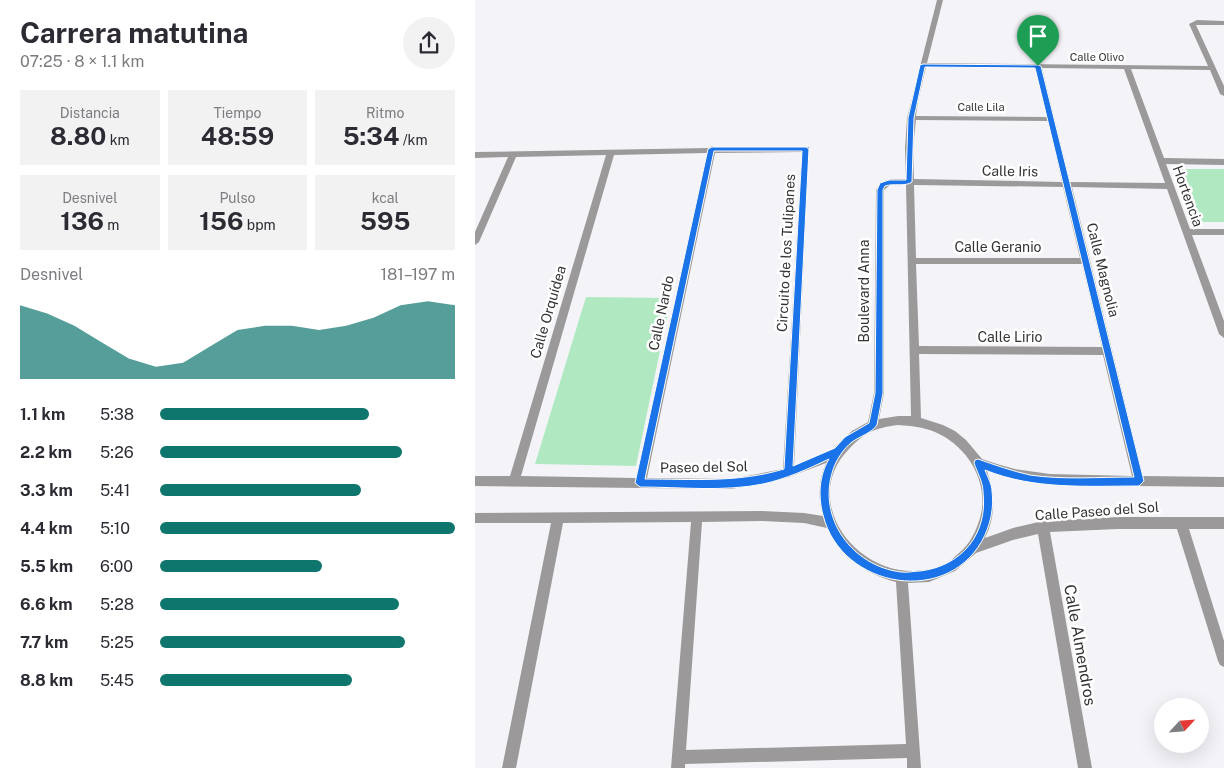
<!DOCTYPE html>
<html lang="es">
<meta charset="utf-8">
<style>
:root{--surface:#fff;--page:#f2f2f3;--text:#2b2b33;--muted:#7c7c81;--accent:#0f766e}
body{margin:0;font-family:"Public Sans",sans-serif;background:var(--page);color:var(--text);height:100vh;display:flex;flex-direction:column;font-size:19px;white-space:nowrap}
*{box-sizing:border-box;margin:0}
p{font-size:16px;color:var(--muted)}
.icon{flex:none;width:28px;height:28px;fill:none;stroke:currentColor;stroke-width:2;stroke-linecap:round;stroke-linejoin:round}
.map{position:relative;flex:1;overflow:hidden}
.side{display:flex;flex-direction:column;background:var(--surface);width:475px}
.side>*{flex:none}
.needle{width:32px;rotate:64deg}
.tools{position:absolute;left:679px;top:698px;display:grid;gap:10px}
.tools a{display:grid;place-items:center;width:55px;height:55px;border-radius:50%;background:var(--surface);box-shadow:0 5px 20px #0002;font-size:25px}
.pin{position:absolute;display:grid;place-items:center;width:42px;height:42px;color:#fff;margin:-51px -21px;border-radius:50% 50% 50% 0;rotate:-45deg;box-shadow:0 0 5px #0007}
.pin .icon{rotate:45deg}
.round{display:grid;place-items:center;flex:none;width:52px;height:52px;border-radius:26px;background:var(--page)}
.overview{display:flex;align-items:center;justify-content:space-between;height:85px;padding:0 20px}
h1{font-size:28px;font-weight:700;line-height:38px}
.metrics{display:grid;grid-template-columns:repeat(3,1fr);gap:8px;height:85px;padding:5px 20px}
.metrics div{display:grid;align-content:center;border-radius:0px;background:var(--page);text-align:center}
.metrics b{font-size:25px;font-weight:700}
.metrics small{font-size:14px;font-weight:400}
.metrics p{font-size:14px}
.chart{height:140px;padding:10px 20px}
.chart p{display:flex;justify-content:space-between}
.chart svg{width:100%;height:90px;margin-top:5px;fill:var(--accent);opacity:.7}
ul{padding:0 20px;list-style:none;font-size:16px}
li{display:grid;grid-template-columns:80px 60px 1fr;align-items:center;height:38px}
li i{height:12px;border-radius:6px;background:var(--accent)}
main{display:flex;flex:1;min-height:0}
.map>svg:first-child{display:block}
.green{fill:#b0e8c2}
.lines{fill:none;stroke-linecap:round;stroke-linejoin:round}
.minor{fill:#9b9999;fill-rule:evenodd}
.route{fill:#1a73e8;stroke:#fff;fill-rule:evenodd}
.labels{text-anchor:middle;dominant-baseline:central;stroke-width:5;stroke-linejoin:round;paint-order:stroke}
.far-street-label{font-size:11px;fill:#343436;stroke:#fff}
.street-label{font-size:14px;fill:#343436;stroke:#fff}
.near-street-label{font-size:16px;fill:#343436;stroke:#fff}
</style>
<main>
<section class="side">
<div class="overview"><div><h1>Carrera matutina</h1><p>07:25 · 8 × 1.1 km</p></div><a class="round"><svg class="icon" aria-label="share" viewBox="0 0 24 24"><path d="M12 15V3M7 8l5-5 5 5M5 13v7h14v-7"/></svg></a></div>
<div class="metrics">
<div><p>Distancia</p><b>8.80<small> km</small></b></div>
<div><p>Tiempo</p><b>48:59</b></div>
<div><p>Ritmo</p><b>5:34<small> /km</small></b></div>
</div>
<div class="metrics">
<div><p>Desnivel</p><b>136<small> m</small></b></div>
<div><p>Pulso</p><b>156<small> bpm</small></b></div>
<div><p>kcal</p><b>595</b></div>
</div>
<div class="chart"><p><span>Desnivel</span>181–197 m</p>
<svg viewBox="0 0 160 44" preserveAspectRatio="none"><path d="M0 44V8L10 12L20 18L30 26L40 34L50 38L60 36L70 28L80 20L90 18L100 18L110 20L120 18L130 14L140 8L150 6L160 8V44z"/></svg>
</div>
<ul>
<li><b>1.1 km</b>5:38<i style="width:71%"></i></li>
<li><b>2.2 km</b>5:26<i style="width:82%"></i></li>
<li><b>3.3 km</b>5:41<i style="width:68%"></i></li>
<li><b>4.4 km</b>5:10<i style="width:100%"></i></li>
<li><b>5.5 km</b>6:00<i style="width:55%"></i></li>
<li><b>6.6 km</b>5:28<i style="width:81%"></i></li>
<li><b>7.7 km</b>5:25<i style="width:83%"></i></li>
<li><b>8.8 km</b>5:45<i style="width:65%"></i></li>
</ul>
</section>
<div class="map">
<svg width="749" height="768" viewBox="0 0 749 768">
<rect width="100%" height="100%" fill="#f4f4f8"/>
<path class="green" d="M702,169h47v53h-27z
M111,297l85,1 -35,168 -101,-2z"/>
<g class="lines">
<path class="minor" d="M462,0h6l-16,63 281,3 -19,-42 8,-4 27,1v4h-28l28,61v10l-4,-2 -10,-24 -79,-1 33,89 60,1v6l-58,-1 24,65h34v6h-32l32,86v17l-5,-4 -52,-145 -95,-2 71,289 81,1v10l-174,-2 -35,-6 -28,-8c8,23 9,45 -2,67l28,-10 30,-7 75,-4h106v12h-35l35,112v26l-4,-2 -2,-4 -41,-132h-59l-68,3 42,236h-14l-40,-234 -25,6 -37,13 -21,18 -26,11 -21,1 13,185h-14v-10l-222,6v4h-14l20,-246 -128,1 -47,245h-14l49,-245h-76v-10l287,-2 42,2 19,3c-5,-17 -5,-36 3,-53l-40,15 -54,11 -257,-3v-10h35l96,-321 -90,2 -37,85 -4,3v-13l33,-75 -33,1v-6l234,-4 3,-2 3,2 94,-1 -15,319 39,-17 19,-18 16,-9 6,-29 2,-203c8,-13 16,-11 30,-11l-1,-31 2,-30zM451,67l109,1 12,49 -131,-1 2,-15zM567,68l82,1 41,114 -95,-1zM441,120l132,1 14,61 -148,-3 -1,-31zM327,152l-19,317 -51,10 -85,-1 68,-325zM232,153l-71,325 -115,-2 93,-321zM415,185h16l5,231h-13l-19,3 5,-26v-203zM439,185l149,2 17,71h-164zM441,264h166l20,83 -183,-1zM444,354l184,1 29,121 -82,-2 -35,-5 -18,-5 -15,-5 -16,-19 -11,-9 -12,-6 -22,-7zM423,425c13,1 25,2 37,7 33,14 55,51 45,86 -4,13 -10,26 -21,35 -4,3 -7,7 -11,10 -10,6 -22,7 -33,8 -62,2 -115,-72 -66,-122 16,-17 26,-21 49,-24zM287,521l42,2 23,5c16,29 38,46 69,54l10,162 -220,6 16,-228z"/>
</g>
<path class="route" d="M448,64l115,1 3,1 103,415 -5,5c-52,0 -105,4 -154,-16 2,6 7,14 7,21 2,16 -1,30 -7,44 -34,73 -144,54 -162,-20 -5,-19 -4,-39 6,-56 -21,10 -43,20 -66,25 -39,8 -83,3 -123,3l-5,-4 73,-334 4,-2h94l3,2 -16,317 42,-18 10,-11 24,-14 6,-30 2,-203 3,-7 9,-3h17l2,-62 12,-53zM450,67l110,1 99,409c-35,0 -71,3 -104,-2 -18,-4 -35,-10 -52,-16l-3,1 -1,3c3,9 9,19 9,29 5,42 -21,74 -63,79 -6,0 -13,2 -19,1 -49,-6 -84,-54 -68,-102 3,-10 11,-22 19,-28 8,-6 20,-9 25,-17l6,-32v-203l2,-4c9,-3 20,1 27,-4l2,-64zM239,151h88l-18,318c-46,14 -92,10 -139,10z"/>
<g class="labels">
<g class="far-street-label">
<text x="622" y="57">Calle Olivo</text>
<text x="506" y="107">Calle Lila</text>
</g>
<g class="street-label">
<text transform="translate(535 171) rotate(1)">Calle Iris</text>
<text transform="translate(713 196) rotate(70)">Hortencia</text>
<text x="523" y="247">Calle Geranio</text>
<text transform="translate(311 253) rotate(-87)">Circuito de los Tulipanes</text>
<text transform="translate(628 270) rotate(76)">Calle Magnolia</text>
<text transform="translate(389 291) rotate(-90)">Boulevard Anna</text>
<text transform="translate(73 312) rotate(-74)">Calle Orquídea</text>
<text transform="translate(186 313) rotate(-78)">Calle Nardo</text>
<text x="535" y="337">Calle Lirio</text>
<text transform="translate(229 467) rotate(-1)">Paseo del Sol</text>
<text transform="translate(622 511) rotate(-4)">Calle Paseo del Sol</text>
</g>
<g class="near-street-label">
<text transform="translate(605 645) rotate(80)">Calle Almendros</text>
</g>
</g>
</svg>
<div class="tools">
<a><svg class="needle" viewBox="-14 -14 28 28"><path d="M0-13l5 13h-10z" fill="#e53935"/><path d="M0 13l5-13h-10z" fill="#7c7c81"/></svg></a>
</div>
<div class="pin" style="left:563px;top:66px;background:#1e9e55"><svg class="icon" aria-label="arrive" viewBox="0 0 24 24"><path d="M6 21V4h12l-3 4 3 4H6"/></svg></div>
</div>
</main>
